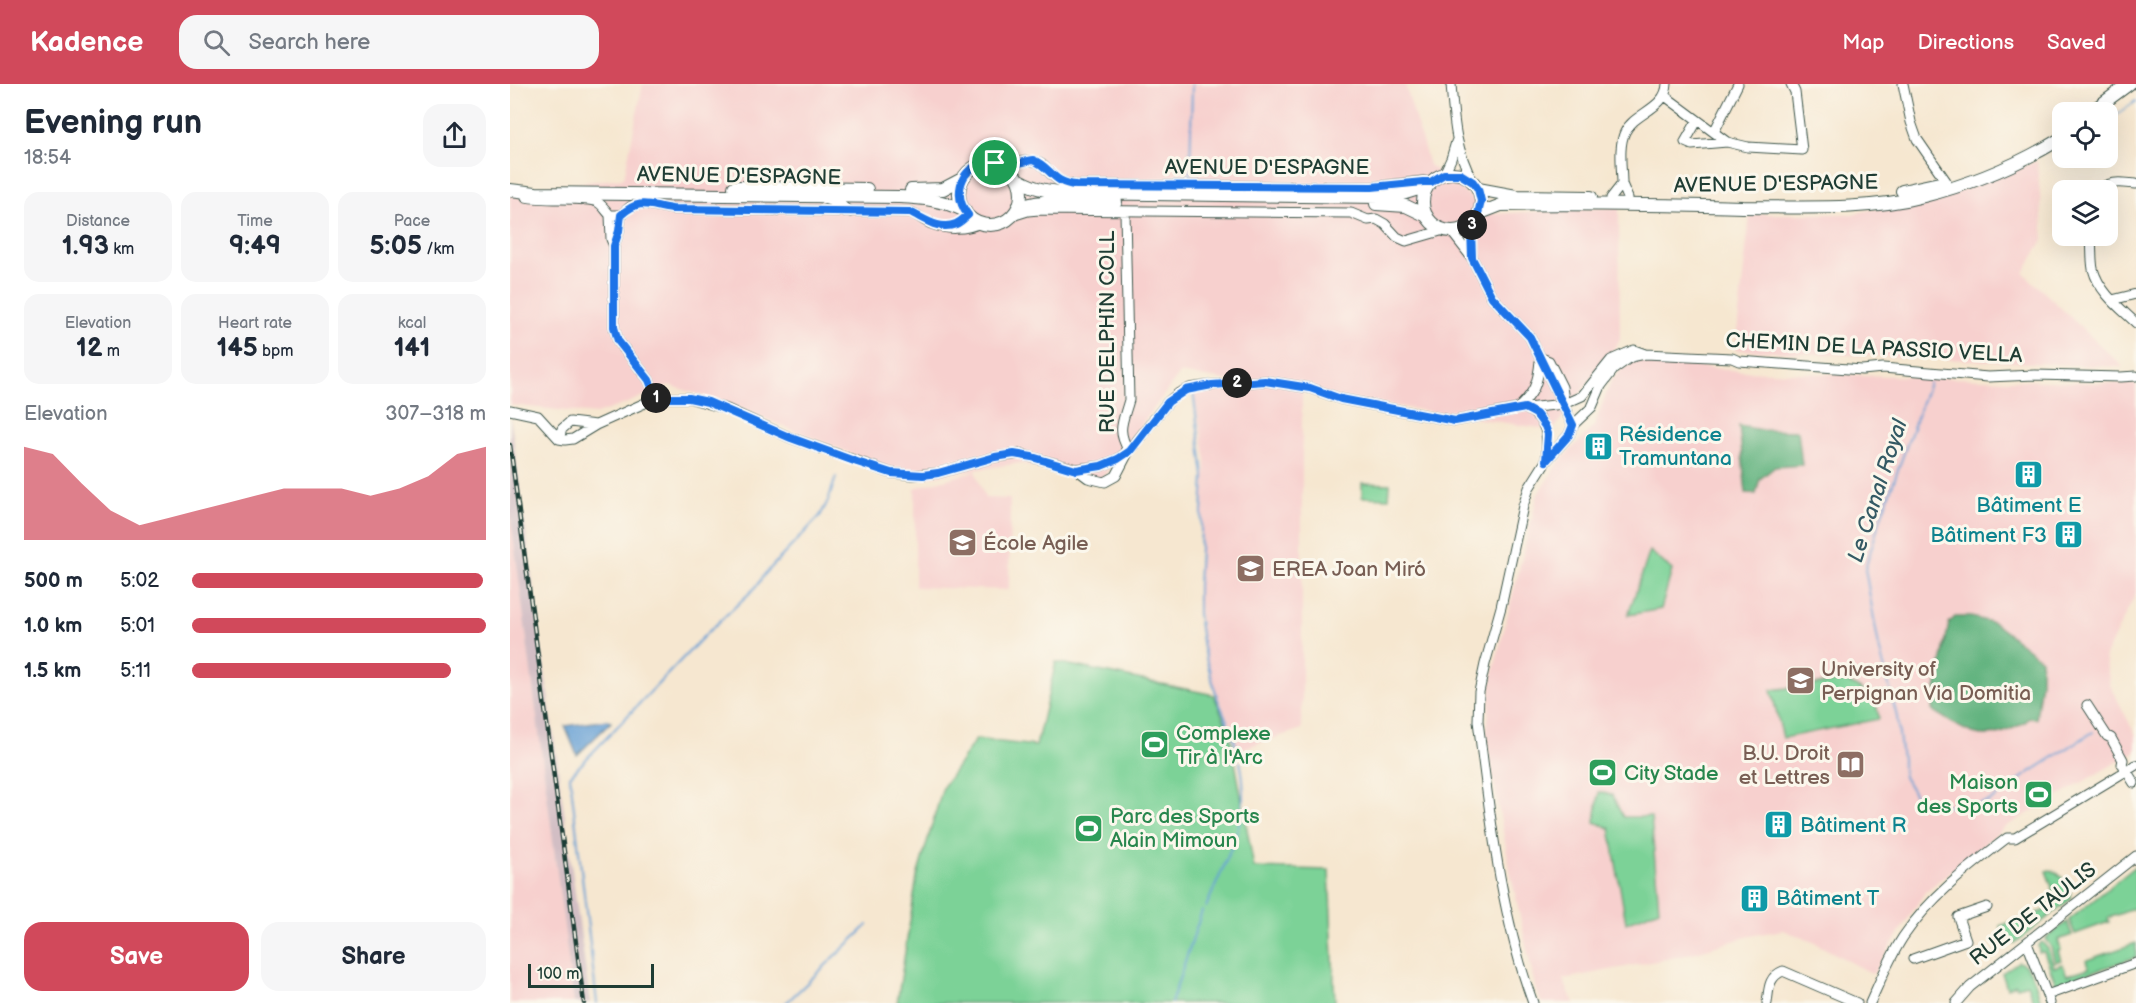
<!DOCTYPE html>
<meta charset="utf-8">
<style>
:root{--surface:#fff;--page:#f6f6f7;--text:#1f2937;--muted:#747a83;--accent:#d1495b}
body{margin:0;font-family:"Balsamiq Sans",sans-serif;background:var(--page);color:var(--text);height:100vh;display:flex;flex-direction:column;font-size:22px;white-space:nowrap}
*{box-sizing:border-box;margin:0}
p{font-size:20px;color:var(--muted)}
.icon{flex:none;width:33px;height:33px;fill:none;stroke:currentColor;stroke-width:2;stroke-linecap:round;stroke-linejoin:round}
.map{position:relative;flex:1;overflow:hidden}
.side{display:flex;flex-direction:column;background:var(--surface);width:510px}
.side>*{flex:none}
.fabs{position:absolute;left:1542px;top:18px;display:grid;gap:12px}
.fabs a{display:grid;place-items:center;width:66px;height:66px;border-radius:12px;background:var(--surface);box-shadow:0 6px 24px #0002;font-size:30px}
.scale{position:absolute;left:18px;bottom:15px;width:126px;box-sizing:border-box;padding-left:6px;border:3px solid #1f3d34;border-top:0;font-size:16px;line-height:21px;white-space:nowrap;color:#1f3d34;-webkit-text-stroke:4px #fbf7ec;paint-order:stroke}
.pin{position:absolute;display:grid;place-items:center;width:51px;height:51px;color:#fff;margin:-26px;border:3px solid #fff;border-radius:50%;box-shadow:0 2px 6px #0007}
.km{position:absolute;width:30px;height:30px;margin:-15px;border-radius:50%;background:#222;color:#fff;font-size:16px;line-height:30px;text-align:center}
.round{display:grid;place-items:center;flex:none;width:63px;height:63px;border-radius:18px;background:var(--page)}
.head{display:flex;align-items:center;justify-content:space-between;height:102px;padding:0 24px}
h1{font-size:33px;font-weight:800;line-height:45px}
.metrics{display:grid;grid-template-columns:repeat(3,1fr);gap:9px;height:102px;padding:6px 24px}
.metrics div{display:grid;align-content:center;border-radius:15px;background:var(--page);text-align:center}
.metrics b{font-size:26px;font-weight:800}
.metrics small{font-size:16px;font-weight:400}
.metrics p{font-size:16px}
.chart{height:168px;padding:12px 24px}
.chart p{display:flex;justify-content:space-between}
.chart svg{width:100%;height:108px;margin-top:6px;fill:var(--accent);opacity:.7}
.button{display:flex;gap:12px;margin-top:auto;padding:12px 24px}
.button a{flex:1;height:69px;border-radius:18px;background:var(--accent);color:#fff;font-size:24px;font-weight:800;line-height:69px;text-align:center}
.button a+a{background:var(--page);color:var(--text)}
ul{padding:0 24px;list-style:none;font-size:20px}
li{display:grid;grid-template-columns:96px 72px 1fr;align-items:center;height:45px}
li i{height:15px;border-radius:8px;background:var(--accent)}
header{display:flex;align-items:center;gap:36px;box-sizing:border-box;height:84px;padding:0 30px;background:var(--accent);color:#fff}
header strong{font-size:28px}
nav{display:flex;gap:33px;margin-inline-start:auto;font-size:21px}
.search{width:420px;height:54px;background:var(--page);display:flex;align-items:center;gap:15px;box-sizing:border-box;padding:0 21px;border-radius:18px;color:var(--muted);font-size:22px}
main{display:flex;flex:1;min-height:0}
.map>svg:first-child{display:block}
.built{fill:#f7d0ce}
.industrial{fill:#d2bec4}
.green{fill:#7bd297;stroke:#4d8866;stroke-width:1.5}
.forest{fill:#64b480;stroke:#42785a;stroke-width:1.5}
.water{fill:#659fd4;stroke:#426e84;stroke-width:1.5}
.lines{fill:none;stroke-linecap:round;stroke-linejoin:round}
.stream{stroke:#659fd4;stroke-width:2}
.minor-casing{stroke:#3f564b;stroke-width:11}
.major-casing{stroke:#3f564b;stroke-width:14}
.minor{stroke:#fff;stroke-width:9}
.major{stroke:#fff;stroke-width:12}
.rail-casing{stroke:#1f3d34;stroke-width:4.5}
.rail{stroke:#fbf7ec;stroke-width:2;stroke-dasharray:7;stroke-linecap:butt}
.route-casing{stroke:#fff;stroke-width:12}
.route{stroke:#1a73e8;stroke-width:8}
.labels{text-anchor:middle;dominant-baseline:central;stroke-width:6;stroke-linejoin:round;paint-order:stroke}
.street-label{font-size:21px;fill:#1f3d34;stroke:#fbf7ec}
.culture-label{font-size:21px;fill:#0d838f;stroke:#fbf7ec;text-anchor:start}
.education-label{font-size:21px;fill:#785e54;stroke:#fbf7ec;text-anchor:start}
.leisure-label{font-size:21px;fill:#27864d;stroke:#fbf7ec;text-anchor:start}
.water-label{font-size:22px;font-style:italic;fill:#345a64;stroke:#fbf7ec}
</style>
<header>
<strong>Kadence</strong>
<div class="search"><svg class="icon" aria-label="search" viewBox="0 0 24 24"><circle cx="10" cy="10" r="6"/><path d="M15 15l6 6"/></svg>Search here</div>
<nav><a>Map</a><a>Directions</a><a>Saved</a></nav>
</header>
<main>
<section class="side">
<div class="head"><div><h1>Evening run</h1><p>18:54</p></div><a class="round"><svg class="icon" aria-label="share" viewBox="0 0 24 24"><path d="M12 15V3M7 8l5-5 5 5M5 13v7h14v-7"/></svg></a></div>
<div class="metrics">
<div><p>Distance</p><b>1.93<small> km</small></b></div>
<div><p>Time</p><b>9:49</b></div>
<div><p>Pace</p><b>5:05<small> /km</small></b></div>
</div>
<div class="metrics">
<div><p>Elevation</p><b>12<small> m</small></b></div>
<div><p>Heart rate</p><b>145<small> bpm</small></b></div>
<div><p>kcal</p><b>141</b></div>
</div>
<div class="chart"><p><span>Elevation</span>307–318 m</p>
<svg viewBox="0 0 160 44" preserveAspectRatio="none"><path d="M0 44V6L10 9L20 21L30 32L40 38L50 35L60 32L70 29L80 26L90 23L100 23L110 23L120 26L130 23L140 18L150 9L160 6V44z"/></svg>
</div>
<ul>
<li><b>500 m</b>5:02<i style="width:99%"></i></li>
<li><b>1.0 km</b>5:01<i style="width:100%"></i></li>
<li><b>1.5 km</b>5:11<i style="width:88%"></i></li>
</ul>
<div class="button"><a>Save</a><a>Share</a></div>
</section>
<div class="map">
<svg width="1626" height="919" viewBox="0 0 1626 919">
<rect width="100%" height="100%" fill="#fbf7ec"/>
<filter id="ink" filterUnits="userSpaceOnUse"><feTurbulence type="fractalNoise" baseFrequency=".0167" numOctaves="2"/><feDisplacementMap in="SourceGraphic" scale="12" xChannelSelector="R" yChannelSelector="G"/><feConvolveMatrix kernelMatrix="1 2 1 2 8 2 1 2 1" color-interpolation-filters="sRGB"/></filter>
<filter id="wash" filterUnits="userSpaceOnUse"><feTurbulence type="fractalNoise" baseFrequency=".008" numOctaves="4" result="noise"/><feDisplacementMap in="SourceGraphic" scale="24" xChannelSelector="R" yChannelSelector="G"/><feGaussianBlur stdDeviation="1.35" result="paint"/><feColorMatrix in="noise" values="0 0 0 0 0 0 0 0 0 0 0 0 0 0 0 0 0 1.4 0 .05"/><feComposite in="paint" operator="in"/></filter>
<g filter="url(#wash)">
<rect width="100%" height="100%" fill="#f6e7d0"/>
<path class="built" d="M133,0h762l24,81 64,49 126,-7 1,133 -67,90 -251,-38v337l-64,21 -4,-16 -16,-37 -14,-49 -4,-34 -1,-29 7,-124 -12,-70 70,-5 -84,-13 -81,109 -79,-19 -106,16 -185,-75 -60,-19 -44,19 -29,10 -86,-9v-215l114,-12z
M1527,77l7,77 -20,35 99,94 -388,-17 15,-136h102l105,-23z
M1128,276l103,11 395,13v209l-31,63 5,29 26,51v15l-131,76 -80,65 -52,82 -60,-32 -30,-12 -33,6 -68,20 -119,23 11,24h-32l-6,-12 -25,-116 -25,-136 6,-62 46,-183 21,-32 35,-36 17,-45 12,-13z
M465,387l10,27 25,1 -1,91 -94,-3v-99z
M0,426l64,493h-64z"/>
<path class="industrial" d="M0,331l80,588h-16l-64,-493z"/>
<path class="green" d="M852,399l28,1 -1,14 -27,-1z
M1140,467l22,19 -11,39 -33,6z
M546,578l158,33 16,39 24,134 75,2 6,133h-438l20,-126 26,-90 33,-48 60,7z
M1336,597l29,16 4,22 -96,19 -12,-48z
M1089,708l13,3 11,22h28l8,92 -33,14 -16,-95 -15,-6z
M1626,782v42l-28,10 1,4 -34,12 -6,-14z
M1540,786c11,2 22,19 21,29l-56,44 -7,1 -2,-2 -6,-16 46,-16 -2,-8 12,-4 -10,-27z
M1557,838l5,13 -14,5 3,10 -3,1 3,9 -6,2 -4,-15 -6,-8z
M1532,858l6,7 6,18 8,-3 5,11 22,-7 -2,-8 49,-17v14l-80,27 -12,-32h-5l-1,-7z
M1508,878c15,2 19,28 23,41h-7l-7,-19 -10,3 -1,-3 -9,4 -5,-15z"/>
<path class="forest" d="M1229,342l23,4 36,1 4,34 -27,2 -15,12 -4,15 -10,-1z
M1445,533h16l23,6 47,36v23l-5,37 -7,-1c-5,7 -12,8 -20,12 -32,14 -50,-3 -77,-20l17,-87z"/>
<path class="water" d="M98,636l3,2 -34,33 -12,-29z"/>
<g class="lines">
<path class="stream" d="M1598,37l28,-20
M1544,74l8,-6
M680,91l2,-91
M1419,299l-49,137 -15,49 14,78 18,70 7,60 12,20 47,12 27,-8 40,-29 63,-40
M683,307l11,85 -6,109v29l5,34 15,52 15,35 4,16
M696,823c20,-47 47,-93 34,-145
M87,919l-27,-227 134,-140 52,-49 8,-12 56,-59 8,-15 8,-24
M276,919l82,-78
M661,919l31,-92"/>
</g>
</g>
<g filter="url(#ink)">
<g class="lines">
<defs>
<path id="minor" d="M941,0c3,38 4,64 22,98
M1393,0l8,38 6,17 29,42
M1155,12l62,46 21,5 54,3 -7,-58 -4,-8
M1187,37l-12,21 7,3 35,-3
M1204,48l24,-48
M494,82c9,-2 21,-7 30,-5 15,3 15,22 41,24l297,2 51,-6 8,1
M934,90l7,-15 5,-17
M1112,100c0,-15 -4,-38 3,-52 10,-20 41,-23 42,-48
M1589,106c11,-10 23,-7 37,-6
M16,113c17,4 60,0 71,5 5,2 9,9 13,13
M1101,114l11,-14 6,14
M314,115l17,6 9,7
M100,131h11l9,-8 12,-4 30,6 238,3c8,3 14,9 22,12 14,6 34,6 48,-1
M100,131l1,24 3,7v81l4,14 31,39 7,18
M502,132l16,-5 11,-1 312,3 17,7 8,-1 9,5 12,13 9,4 38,-11
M962,139l-2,11 2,24
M941,147l21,27 20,39 38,40 43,88
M1581,152c1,10 0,22 2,33 6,23 26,38 43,54
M104,162l5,-15 2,-16
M1602,216l24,-6
M1031,274l8,3 13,26 2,14
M1015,324c24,11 23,30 21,53
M1007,325c17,-15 21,-26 23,-48
M0,326l28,6 21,23 6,1 8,-1 23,-14 60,-27h33l38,11 64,29 100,35 22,2 25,-2 57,-16 25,-3 56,15 25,-3 17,-7 11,-8 39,-49 11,-9 11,-5 22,-3 53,-4 45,7 31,11 114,22 62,-12 47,-5 18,-8 29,-36 23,-10 11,4
M49,355l3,-10 8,-7 26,3
M566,385l12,9 17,4 11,-6 13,-25c-13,-21 -6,-29 0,-51l-4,-188
M1577,621l20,31 4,2 12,22 -1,4
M1614,683l10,16
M1517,859l23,60
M1403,875l53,-19 -8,-23 29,-10
M1537,911l89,-32
M1023,919c-33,-90 -43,-188 -55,-282l1,-29 6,-28 16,-57 22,-101 6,-18 17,-27 23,-26 4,-10 19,-18 9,-21 13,-17 17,-12 14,-3 87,4 7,3 123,9 21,-2 105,9 47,-2 86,2 15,-1
M1257,919c2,-14 1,-26 16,-32l74,32
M1360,919c10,-22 20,-46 33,-66 27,-40 66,-70 104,-99h8l121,-73
M1446,919l14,-16 166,-131"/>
<path id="major" d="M1581,28l38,-28
M449 110a31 31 0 1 1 62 0a31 31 0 1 1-62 0Z
M913 118a29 29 0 1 1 58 0a29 29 0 1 1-58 0Z
M509,96c19,11 35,12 57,13l304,4 19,-2 29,-9
M224,103l133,2
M968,105l38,7 75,1
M0,106l26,3 363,4c23,1 45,3 66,14
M401,106l32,-1 19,-10
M1392,107l42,-9
M866,120l30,2 21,10
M509,123c31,-10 65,-5 97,-5
M968,130l23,-9c80,-2 161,0 242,2 58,0 124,4 181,-11 48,-12 97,-33 138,-58"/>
</defs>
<use href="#minor" class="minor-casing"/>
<use href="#major" class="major-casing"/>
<use href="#minor" class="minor"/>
<use href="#major" class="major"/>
<defs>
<path id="rail" d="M0,361l74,558"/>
</defs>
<use href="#rail" class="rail-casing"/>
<use href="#rail" class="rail"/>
</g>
</g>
<g class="lines" filter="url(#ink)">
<defs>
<path id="route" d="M523,76c18,7 19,23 43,25l296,2 51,-5h8l13,-8h16l13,8 5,7 3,12 -3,13 -7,14 1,30 20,39 38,40 43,88 -4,10 -23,26 2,-27 -3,-8 -9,-12 -11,-6 -70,13 -114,-22 -31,-11 -45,-7 -53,4 -26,5 -18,12 -38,49 -12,8 -17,7 -25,4 -44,-13 -18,-3 -19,3 -57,16 -15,2 -32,-2 -34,-11 -66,-24 -83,-36 -19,-4h-33l-7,-18 -31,-39 -4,-14v-81l5,-15 2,-16c20,-18 28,-9 51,-6l238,3c15,7 29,19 46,12 5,-2 8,-6 12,-9 -14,-18 -10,-43 13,-51 9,-3 15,1 23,1 9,1 20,-4 29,-5z"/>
</defs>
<use href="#route" class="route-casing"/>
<use href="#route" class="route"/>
</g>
<defs>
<symbol id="building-square" viewBox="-11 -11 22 22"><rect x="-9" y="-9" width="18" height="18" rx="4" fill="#0f9aa8" stroke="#fbf7ec"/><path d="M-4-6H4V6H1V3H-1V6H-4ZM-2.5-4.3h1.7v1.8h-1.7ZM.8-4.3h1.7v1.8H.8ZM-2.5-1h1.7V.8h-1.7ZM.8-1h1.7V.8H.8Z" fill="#fff"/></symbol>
<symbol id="school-square" viewBox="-11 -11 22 22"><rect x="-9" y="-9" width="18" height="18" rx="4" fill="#8d6e63" stroke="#fbf7ec"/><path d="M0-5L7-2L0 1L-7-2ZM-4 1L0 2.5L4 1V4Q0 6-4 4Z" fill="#fff"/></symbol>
<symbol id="university-square" viewBox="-11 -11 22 22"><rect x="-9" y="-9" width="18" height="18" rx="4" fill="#8d6e63" stroke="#fbf7ec"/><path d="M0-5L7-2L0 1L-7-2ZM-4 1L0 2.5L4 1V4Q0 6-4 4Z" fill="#fff"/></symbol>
<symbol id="stadium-square" viewBox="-11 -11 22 22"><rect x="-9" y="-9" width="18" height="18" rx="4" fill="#2e9e5b" stroke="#fbf7ec"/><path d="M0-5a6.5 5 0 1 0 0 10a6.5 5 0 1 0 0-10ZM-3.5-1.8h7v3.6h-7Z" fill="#fff"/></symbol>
<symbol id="library-square" viewBox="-11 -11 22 22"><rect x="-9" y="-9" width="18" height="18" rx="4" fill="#8d6e63" stroke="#fbf7ec"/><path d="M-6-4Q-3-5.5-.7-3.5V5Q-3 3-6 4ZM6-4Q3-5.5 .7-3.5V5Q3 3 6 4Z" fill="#fff"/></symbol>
</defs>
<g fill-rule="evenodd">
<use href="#building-square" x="1072" y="346" width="33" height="33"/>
<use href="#building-square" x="1502" y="374" width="33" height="33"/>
<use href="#building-square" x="1542" y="434" width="33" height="33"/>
<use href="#school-square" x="436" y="442" width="33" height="33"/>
<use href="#school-square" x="724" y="468" width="33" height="33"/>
<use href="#university-square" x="1274" y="580" width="33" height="33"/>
<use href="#stadium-square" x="628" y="644" width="33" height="33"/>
<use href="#library-square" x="1324" y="664" width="33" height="33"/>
<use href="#stadium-square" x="1076" y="672" width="33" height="33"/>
<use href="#stadium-square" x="1512" y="694" width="33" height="33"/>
<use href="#building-square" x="1252" y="724" width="33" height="33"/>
<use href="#stadium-square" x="562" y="728" width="33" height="33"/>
<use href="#building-square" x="1228" y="798" width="33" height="33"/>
</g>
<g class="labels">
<g class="street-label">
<text x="757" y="83">AVENUE D'ESPAGNE</text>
<text transform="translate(229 92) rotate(1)">AVENUE D'ESPAGNE</text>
<text transform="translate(1266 100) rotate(-1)">AVENUE D'ESPAGNE</text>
<text transform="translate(597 248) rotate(-90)">RUE DELPHIN COLL</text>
<text transform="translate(1364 264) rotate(3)">CHEMIN DE LA PASSIO VELLA</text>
<text transform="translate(1523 830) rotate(-38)">RUE DE TAULIS</text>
</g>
<g class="culture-label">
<text x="1109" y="350">Résidence<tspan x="1109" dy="24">Tramuntana</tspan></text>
<text x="1519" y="421" text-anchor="middle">Bâtiment E</text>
<text x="1537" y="451" text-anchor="end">Bâtiment F3</text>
<text x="1290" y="741">Bâtiment R</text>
<text x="1266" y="814">Bâtiment T</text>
</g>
<g class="education-label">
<text x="473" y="459">École Agile</text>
<text x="762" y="485">EREA Joan Miró</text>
<text x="1311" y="585">University of<tspan x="1311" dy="24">Perpignan Via Domitia</tspan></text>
<text x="1320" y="669" text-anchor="end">B.U. Droit<tspan x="1320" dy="24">et Lettres</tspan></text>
</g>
<g class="leisure-label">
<text x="666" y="649">Complexe<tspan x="666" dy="24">Tir à l'Arc</tspan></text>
<text x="1114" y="689">City Stade</text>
<text x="1508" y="698" text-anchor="end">Maison<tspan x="1508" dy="24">des Sports</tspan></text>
<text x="600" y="732">Parc des Sports<tspan x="600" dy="24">Alain Mimoun</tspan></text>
</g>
<g class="water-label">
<text transform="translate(1368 407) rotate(-72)">Le Canal Royal</text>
</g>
</g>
</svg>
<div class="fabs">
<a><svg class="icon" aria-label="locate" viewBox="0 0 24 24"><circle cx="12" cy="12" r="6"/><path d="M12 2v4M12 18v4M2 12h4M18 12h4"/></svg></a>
<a><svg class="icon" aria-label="layers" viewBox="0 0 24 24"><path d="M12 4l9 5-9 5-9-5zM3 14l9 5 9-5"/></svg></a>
</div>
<div class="scale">100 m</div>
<div class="pin" style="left:485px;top:79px;background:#1e9e55"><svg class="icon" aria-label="arrive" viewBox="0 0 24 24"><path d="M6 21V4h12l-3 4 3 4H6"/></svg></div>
<b class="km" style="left:146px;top:314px">1</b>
<b class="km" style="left:727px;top:299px">2</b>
<b class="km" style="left:962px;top:141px">3</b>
</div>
</main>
